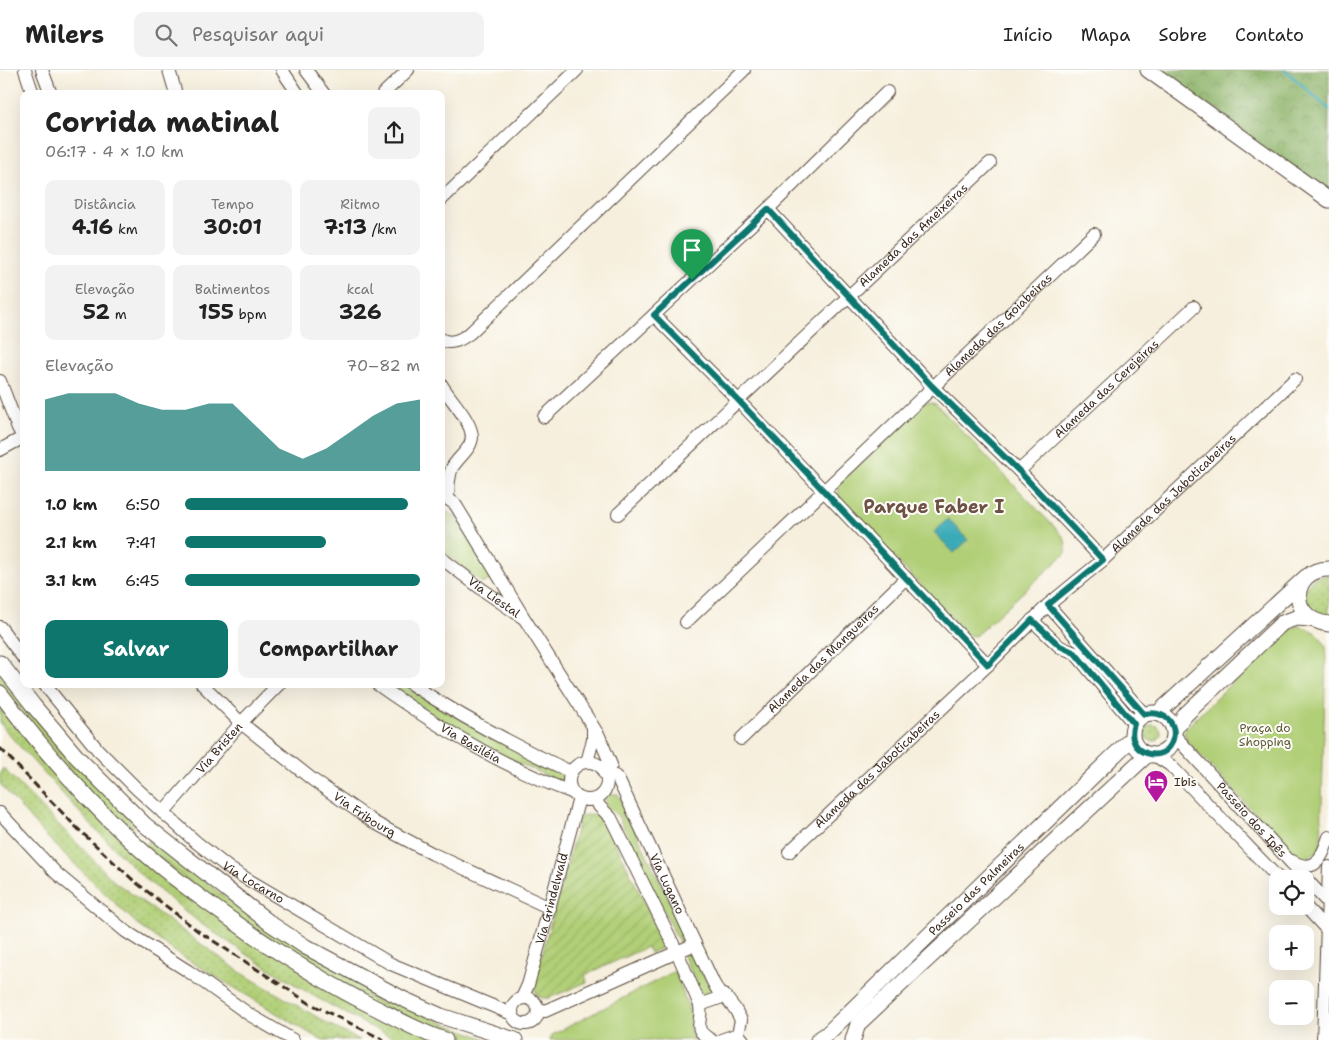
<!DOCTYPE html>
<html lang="pt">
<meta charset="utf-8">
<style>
:root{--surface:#fff;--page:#f2f2f2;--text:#222;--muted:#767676;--line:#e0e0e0;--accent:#0f766e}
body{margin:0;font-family:"Shantell Sans",sans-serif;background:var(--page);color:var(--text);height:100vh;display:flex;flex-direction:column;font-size:19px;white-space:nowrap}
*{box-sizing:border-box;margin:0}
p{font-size:16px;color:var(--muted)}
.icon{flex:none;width:28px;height:28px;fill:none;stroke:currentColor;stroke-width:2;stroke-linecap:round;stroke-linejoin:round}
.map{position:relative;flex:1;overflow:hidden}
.sheet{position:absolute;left:20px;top:20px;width:425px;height:598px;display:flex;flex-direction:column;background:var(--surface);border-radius:10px;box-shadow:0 5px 20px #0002}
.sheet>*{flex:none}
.buttons{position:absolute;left:1269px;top:800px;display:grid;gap:10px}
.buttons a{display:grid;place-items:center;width:45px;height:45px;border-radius:10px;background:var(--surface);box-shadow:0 5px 20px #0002;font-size:25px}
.pin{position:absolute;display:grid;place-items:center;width:42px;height:42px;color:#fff;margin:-51px -21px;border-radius:50% 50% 50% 0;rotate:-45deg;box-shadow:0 0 5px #0007}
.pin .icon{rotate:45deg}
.round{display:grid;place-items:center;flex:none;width:52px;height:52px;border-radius:10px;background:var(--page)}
.headline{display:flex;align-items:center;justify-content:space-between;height:85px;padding:0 25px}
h1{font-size:28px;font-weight:700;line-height:38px}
.metrics{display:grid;grid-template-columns:repeat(3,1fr);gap:8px;height:85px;padding:5px 25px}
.metrics div{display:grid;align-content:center;border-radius:10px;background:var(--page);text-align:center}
.metrics b{font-size:21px;font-weight:700}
.metrics small{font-size:14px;font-weight:400}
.metrics p{font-size:14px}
.chart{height:140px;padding:10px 25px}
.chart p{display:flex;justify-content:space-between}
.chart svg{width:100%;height:90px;margin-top:5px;fill:var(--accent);opacity:.7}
.action{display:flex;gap:10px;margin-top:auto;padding:10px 25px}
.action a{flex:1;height:58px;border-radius:10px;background:var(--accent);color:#fff;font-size:20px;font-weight:700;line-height:58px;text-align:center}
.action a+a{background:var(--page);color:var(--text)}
ul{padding:0 25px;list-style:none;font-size:16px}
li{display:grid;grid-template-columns:80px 60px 1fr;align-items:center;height:38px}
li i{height:12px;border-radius:6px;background:var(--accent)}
header{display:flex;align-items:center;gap:30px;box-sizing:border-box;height:70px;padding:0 25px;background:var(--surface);border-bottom:1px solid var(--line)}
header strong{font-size:24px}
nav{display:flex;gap:28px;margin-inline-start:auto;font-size:18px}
.search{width:350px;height:45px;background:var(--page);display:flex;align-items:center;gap:12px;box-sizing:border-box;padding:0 18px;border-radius:10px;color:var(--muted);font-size:19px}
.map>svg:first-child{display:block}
.grass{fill:url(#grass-dots);stroke:#767c4a}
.forest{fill:url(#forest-crowns);stroke:#646e43}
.park{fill:#b1cf77;stroke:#767c4a}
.garden{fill:url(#garden-furrows);stroke:#767c4a}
.water{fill:#3aaab7;stroke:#3a6a6a}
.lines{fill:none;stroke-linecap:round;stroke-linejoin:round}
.stream{stroke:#3aaab7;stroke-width:3}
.minor-casing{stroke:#57483b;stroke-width:14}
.tertiary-casing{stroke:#57483b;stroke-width:17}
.minor{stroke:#fff;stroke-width:12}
.tertiary{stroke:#fff;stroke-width:15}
.rail{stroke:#3b2a1e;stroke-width:3;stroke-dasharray:8 4;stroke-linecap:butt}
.route-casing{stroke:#fff;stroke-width:10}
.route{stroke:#0f766e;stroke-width:6}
.labels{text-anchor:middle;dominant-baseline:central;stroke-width:4;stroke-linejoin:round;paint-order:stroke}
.street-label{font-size:12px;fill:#3b2a1e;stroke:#fdfcf7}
.park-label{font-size:12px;fill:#5e5c39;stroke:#fdfcf7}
.poi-label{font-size:12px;fill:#3b2a1e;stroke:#fdfcf7;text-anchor:start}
.district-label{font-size:18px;font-weight:bold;fill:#6e5144;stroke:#fdfcf7}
</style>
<header>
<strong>Milers</strong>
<div class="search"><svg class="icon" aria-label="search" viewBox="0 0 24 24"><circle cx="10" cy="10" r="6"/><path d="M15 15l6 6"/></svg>Pesquisar aqui</div>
<nav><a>Início</a><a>Mapa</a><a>Sobre</a><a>Contato</a></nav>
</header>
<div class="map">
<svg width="1329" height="970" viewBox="0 0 1329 970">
<defs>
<pattern id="grass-dots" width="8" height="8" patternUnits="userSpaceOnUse" patternTransform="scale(1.25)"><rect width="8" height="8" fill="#b1cf77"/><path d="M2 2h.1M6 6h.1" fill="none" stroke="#99b266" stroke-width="1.8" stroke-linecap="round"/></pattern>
<pattern id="forest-crowns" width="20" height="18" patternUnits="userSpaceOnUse" patternTransform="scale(1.25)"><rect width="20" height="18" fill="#8cb268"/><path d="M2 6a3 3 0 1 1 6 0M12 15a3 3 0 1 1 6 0" fill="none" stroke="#749155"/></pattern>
<pattern id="garden-furrows" width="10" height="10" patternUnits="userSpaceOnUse" patternTransform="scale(1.25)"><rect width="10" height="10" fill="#b1cf77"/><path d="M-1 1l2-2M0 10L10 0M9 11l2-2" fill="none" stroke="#99b266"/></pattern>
</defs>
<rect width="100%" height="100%" fill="#fdfcf7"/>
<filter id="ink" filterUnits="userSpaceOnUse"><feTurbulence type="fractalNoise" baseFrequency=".02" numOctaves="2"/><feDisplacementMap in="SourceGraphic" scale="10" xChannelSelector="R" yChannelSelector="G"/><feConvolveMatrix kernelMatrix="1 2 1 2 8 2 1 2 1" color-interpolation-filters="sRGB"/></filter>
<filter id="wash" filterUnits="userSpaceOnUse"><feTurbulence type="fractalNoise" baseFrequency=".0096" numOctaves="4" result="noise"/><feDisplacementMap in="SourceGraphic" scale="20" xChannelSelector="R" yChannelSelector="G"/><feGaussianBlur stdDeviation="1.12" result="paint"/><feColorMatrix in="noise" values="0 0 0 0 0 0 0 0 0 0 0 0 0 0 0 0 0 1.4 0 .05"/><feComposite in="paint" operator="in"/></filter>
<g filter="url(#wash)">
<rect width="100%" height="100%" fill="#f6efdd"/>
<path class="grass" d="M1329,505v40c-14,3 -29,-12 -23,-27 1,-3 6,-7 8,-10z
M0,633l91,105 345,232h-37l-30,-14 -57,-31 -55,-34 -57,-38 -57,-46 -50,-50 -82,-90 -11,-14z
M1145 663a8 8 0 1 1 16 0a8 8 0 1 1-16 0Z
M3,698l112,114 125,90 99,58 21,10h-39l-146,-88 -38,-28 -47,-45 -48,-47 -42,-48v-11z"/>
<path class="forest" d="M1148,0h181v130z"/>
<path class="park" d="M929,332l7,2 128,133 2,8v8l-91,83 -7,-1 -129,-135c-2,-7 0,-13 3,-20l83,-77z
M447,442l9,5 34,56v7l-6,3 -3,-1 -40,-32v-37z
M1299,556c13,2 21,9 27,20l-5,197 -2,7 -14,9 -12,-5 -106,-113 -3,-9 2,-4 99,-98z
M0,602l131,149 3,4 -1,5 -4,1 -45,-44 -84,-102z
M385,614h19l39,25 121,66 -3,7 -78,-35z
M609,724h9l2,4 25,53 43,88 -4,5 -4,-2 -3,-4 -59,-122 -11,-9 -2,-7z
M149,770l5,1 78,62 33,23 168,93 56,21h-27l-75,-32 -101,-58 -78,-54 -62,-50z
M685,880h8l20,45 -10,2 -19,-40z
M675,901l16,44 -1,18 4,7h-144l2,-5z"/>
<path class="garden" d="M592,744l6,2 8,7 58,120v4l-14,6 -3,-6 -62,28 2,7 -38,16h-7l-6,-4 -2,-11 46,-167z"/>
<path class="water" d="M948,449l20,21 -14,13 -20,-21z"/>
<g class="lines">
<path class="stream" d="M1285,0l44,39"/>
</g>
</g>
<g filter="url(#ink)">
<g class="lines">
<defs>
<g id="minor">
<path d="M25,0l8,24"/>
<path d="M42,0l9,24"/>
<path d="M169,0l7,24"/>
<path d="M282,0l16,24"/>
<path d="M306,0l18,24"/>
<path d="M383,24l25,-24"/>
<path d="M441,130l136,-130"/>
<path d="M768,139l164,177 87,85 84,89"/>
<path d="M654,245l84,85 250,265"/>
<path d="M441,269c10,7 21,0 29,-6l274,-263"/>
<path d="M0,311l18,47 6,11"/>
<path d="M441,314c8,14 26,32 30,47 5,16 -12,24 -19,37 -4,9 -4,21 -4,31"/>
<path d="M544,347l224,-208 119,-117"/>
<path d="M0,380l24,-13"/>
<path id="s1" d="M1019,401l175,-164"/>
<path d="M448,429l7,5 69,114 75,118 12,29 -7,8"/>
<path id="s2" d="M618,444l372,-351"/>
<path id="s3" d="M441,488l42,32 39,27"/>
<path d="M1048,535l96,109"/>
<path d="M1032,550l28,27 15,6 59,71"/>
<path id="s4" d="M686,552l408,-388"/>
<path d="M0,557l24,32"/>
<path id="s5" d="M44,614l54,66 39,39 59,53 34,27 161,95 121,50"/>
<path id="s6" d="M202,614l39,39 72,57 62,43 58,31 117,54"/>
<path id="s7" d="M377,614c58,41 127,83 194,108"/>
<path d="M411,614c51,33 104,62 160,88"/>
<path id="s8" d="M1174,665l155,169"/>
<path id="s9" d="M741,669l165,-161"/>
<path d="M1154,685l16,10 109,114"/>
<circle cx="588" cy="711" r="19"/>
<path d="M587,692l6,-22v-13"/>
<path id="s10" d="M606,705l9,1 3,3 95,203 6,11 6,3"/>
<path d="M596,729l3,7 12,12 66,134 23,53"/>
<path d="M0,743l56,60 69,58 63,40 62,44 43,25"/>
<path id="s11" d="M163,743l78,-90 38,-39"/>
<path id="s12" d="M789,782l199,-187 60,-60 55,-45 192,-181"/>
<path d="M1292,791c24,14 30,-4 37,-24"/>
<path d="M1305,836l24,26"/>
<circle cx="525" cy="941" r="13"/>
<path id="s13" d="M522,928l6,-13 18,-65 33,-122"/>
<path d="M539,939l6,2 150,-67"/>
<path d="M711,970c-20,-12 -8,-16 -11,-35l25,-9 10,13 6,11 -3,14 5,6"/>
<path d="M721,970l17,-6"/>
<path d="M1323,970l6,-173"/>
</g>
<g id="tertiary">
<path d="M1148,0l181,130"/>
<path d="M1329,499c-39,0 -42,51 0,55"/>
<path d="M0,593l33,42 44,52 68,68 126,99 35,23 97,52 38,17 74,24"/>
<path d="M0,623c40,53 82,102 130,147 39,36 83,67 126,97 37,25 74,48 114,68 24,12 49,27 75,35"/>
<path d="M1158,643l148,-136"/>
<circle cx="1153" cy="664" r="21"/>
<path d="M1174,660l12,-16 96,-91 14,-5 15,1"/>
<path id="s14" d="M818,970l9,-6 305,-296"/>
<path d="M853,970l5,-16 290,-270"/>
</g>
</defs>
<use href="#minor" class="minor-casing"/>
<use href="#tertiary" class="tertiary-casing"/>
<use href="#minor" class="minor"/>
<use href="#tertiary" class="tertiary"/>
<path class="rail" d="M0,678l76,79 58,54 64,50 111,72 75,37"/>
</g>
</g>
<g class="lines" filter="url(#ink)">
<defs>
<path id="route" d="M768,139l164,177 87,85 84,89 -55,45 96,109c10,-2 18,-1 25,6 4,5 6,12 4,19 -7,28 -50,15 -39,-15l-59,-71 -15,-7 -28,-26 -44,45 -250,-265 -84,-85z"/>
</defs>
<use href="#route" class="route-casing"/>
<use href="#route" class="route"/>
</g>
<defs>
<symbol id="hotel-pin" viewBox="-11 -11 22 30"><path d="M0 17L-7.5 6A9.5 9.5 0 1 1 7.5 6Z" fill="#b5179e" stroke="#fdfcf7"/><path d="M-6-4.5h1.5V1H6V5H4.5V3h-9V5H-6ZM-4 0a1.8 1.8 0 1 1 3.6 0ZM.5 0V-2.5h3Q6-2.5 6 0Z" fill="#fff"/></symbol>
</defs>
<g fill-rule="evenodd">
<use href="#hotel-pin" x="1142" y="698" width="28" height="38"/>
</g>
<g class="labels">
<g class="street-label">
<text stroke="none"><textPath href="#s2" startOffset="406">Alameda das Ameixeiras</textPath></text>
<text stroke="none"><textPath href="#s4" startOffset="431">Alameda das Goiabeiras</textPath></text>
<text stroke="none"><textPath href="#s1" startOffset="120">Alameda das Cerejeiras</textPath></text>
<text stroke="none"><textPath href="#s12" startOffset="526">Alameda das Jaboticabeiras</textPath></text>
<text stroke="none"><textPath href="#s3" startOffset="66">Via Liestal</textPath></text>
<text stroke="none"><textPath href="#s9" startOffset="115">Alameda das Mangueiras</textPath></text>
<text stroke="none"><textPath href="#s7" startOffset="111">Via Basiléia</textPath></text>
<text stroke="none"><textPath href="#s11" startOffset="86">Via Bristen</textPath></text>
<text stroke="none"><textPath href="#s12" startOffset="121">Alameda das Jaboticabeiras</textPath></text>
<text stroke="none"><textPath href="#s6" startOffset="209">Via Fribourg</textPath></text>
<text stroke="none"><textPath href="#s8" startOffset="115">Passeio dos Ipês</textPath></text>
<text stroke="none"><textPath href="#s5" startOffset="290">Via Locarno</textPath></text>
<text stroke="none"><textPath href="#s10" startOffset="129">Via Lugano</textPath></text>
<text stroke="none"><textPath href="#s14" startOffset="219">Passeio das Palmeiras</textPath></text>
<text stroke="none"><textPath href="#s13" startOffset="104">Via Grindelwald</textPath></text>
</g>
<g class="park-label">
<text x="1265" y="658">Praça do<tspan x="1265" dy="14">Shopping</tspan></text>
</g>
<g class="poi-label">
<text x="1174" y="712">Ibis</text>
</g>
<g class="district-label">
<text x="934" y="437">Parque Faber I</text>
</g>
</g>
</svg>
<div class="buttons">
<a><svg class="icon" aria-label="locate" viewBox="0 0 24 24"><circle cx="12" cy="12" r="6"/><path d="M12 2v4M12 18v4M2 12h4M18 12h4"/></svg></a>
<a>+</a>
<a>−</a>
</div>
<div class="pin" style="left:692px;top:210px;background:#1e9e55"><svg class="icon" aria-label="arrive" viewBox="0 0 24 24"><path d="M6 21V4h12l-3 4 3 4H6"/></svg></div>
<section class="sheet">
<div class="headline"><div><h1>Corrida matinal</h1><p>06:17 · 4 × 1.0 km</p></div><a class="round"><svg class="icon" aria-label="share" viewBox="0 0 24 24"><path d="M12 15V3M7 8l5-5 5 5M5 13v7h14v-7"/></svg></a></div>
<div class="metrics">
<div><p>Distância</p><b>4.16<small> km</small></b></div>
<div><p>Tempo</p><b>30:01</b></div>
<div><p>Ritmo</p><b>7:13<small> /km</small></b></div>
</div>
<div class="metrics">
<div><p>Elevação</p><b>52<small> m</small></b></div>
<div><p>Batimentos</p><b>155<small> bpm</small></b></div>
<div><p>kcal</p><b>326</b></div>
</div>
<div class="chart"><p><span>Elevação</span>70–82 m</p>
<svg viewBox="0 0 160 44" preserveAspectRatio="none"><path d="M0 44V9L10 6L20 6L30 6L40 11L50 14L60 14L70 11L80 11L90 22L100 33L110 38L120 33L130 25L140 17L150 11L160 9V44z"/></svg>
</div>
<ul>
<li><b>1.0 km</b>6:50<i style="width:95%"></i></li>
<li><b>2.1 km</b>7:41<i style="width:60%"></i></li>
<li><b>3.1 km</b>6:45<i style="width:100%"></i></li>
</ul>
<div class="action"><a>Salvar</a><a>Compartilhar</a></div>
</section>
</div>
